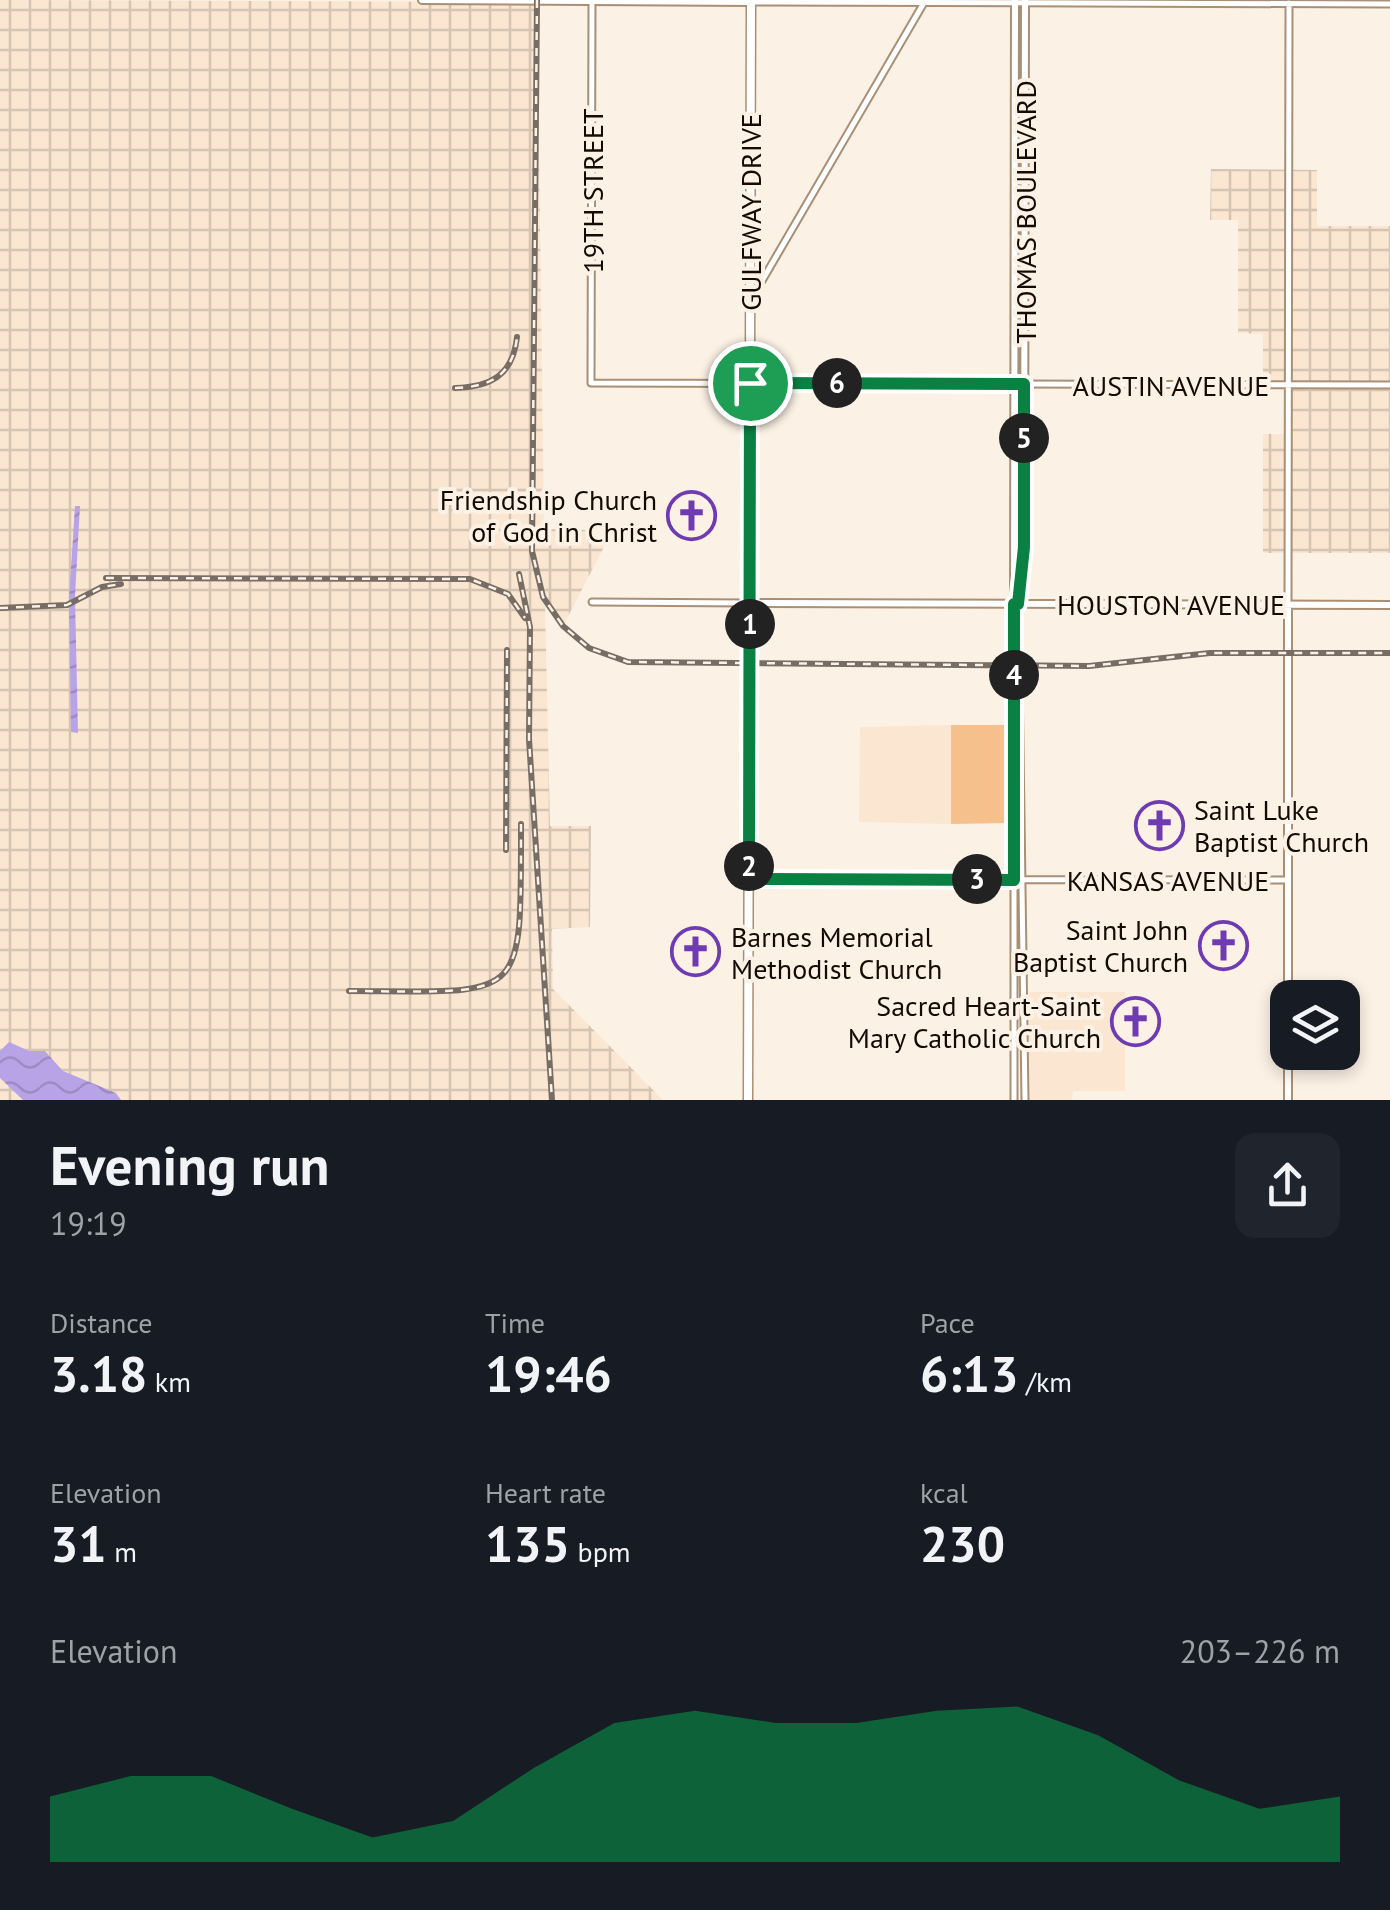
<!DOCTYPE html>
<meta charset="utf-8">
<style>
:root{--surface:#171b24;--page:#20242c;--text:#f1f3f6;--muted:#9ea1a6;--accent:#0b8043}
body{margin:0;font-family:"PT Sans",sans-serif;background:var(--page);color:var(--text);height:100vh;display:flex;flex-direction:column;font-size:38px;white-space:nowrap}
*{box-sizing:border-box;margin:0}
p{font-size:32px;color:var(--muted)}
.icon{flex:none;width:55px;height:55px;fill:none;stroke:currentColor;stroke-width:2;stroke-linecap:round;stroke-linejoin:round}
.map{position:relative;height:1100px;overflow:hidden}
.sheet{display:flex;flex-direction:column;background:var(--surface);flex:1}
.sheet>*{flex:none}
.fabs{position:absolute;left:1270px;top:980px;display:grid;gap:20px}
.fabs a{display:grid;place-items:center;width:90px;height:90px;border-radius:20px;background:var(--surface);box-shadow:0 5px 15px #0003;font-size:50px}
.pin{position:absolute;display:grid;place-items:center;width:85px;height:85px;color:#fff;margin:-42px;border:5px solid #fff;border-radius:50%;box-shadow:0 2px 10px #0007}
.km{position:absolute;width:50px;height:50px;margin:-25px;border-radius:50%;background:#222;color:#fff;font-size:28px;line-height:50px;text-align:center}
.round{display:grid;place-items:center;flex:none;width:105px;height:105px;border-radius:20px;background:var(--page)}
.head{display:flex;align-items:center;justify-content:space-between;height:170px;padding:0 50px}
h1{font-size:55px;font-weight:600;line-height:75px}
.metrics{display:grid;grid-template-columns:repeat(3,1fr);gap:15px;height:170px;padding:10px 50px}
.metrics div{display:grid;align-content:center}
.metrics b{font-size:50px;font-weight:600}
.metrics small{font-size:28px;font-weight:400}
.metrics p{font-size:28px}
.chart{height:280px;padding:20px 50px}
.chart p{display:flex;justify-content:space-between}
.chart svg{width:100%;height:180px;margin-top:10px;fill:var(--accent);opacity:.7}
.map>svg:first-child{display:block}
.built{fill:#fae6d1}
.industrial{fill:url(#industrial-grid)}
.green{fill:#f5c08c}
.water{fill:url(#water-waves)}
.lines{fill:none;stroke-linecap:round;stroke-linejoin:round}
.tertiary-casing{stroke:#a98f75;stroke-width:9}
.secondary-casing{stroke:#a98f75;stroke-width:10}
.primary-casing{stroke:#a98f75;stroke-width:11}
.tertiary{stroke:#fff;stroke-width:5}
.secondary{stroke:#fff;stroke-width:6}
.primary{stroke:#fff;stroke-width:8}
.rail-casing{stroke:#786d64;stroke-width:6}
.rail{stroke:#fcf1e5;stroke-width:2.5;stroke-dasharray:8;stroke-linecap:butt}
.route-casing{stroke:#fff;stroke-width:20}
.route{stroke:#0b8043;stroke-width:12}
.labels{text-anchor:middle;dominant-baseline:central;stroke-width:8;stroke-linejoin:round;paint-order:stroke}
.street-label{font-size:28px;fill:#150b04;stroke:#fcf1e5}
.poi-label{font-size:28px;fill:#150b04;stroke:#fcf1e5;text-anchor:end}
</style>
<div class="map">
<svg width="1390" height="1100" viewBox="0 0 1390 1100">
<defs>
<pattern id="industrial-grid" width="8" height="8" patternUnits="userSpaceOnUse" patternTransform="scale(2.5)"><rect width="8" height="8" fill="#fae6d1"/><path d="M0 4h8M4 0v8" fill="none" stroke="#d5c4b2"/></pattern>
<pattern id="water-waves" width="16" height="10" patternUnits="userSpaceOnUse" patternTransform="scale(2.5)"><rect width="16" height="10" fill="#b9a3e7"/><path d="M0 5q4-4 8 0t8 0" fill="none" stroke="#9e8bc4"/></pattern>
</defs>
<rect width="100%" height="100%" fill="#fcf1e5"/>
<path class="built" d="M951,725v99l-92,-2 1,-95z
M1029,992h96v99h-52l-1,9h-44z"/>
<path class="industrial" d="M0,0l537,2 7,527 45,1 17,13 -43,83 -18,-22 5,222h41l-1,101 -38,2 1,60 110,111h-663z
M1211,169l106,1v56h73v327h-127v-119h28v-52h-28v-48l-25,-1v-113h-28z"/>
<path class="green" d="M951,725h59l1,98 -60,1z"/>
<path class="water" d="M75,506h5l-5,90 3,137 -7,-1 -2,-133z
M9,1042l20,9h16l18,20 53,22 5,7h-98l-23,-22v-27z"/>
<g class="lines">
<defs>
<path id="tertiary" d="M592,0l-1,383 799,2
M751,2l639,2
M752,298l173,-297
M592,602l158,1
M1014,604v496
M1018,604l7,496
M1288,605l1,-602
M749,879l538,1"/>
<path id="secondary" d="M422,0l329,2
M750,603l640,2
M1014,604l1,-604
M1018,604l6,-57 1,-547
M1288,998v-393
M1288,1100v-48"/>
<path id="primary" d="M748,1100l3,-1100"/>
</defs>
<use href="#tertiary" class="tertiary-casing"/>
<use href="#secondary" class="secondary-casing"/>
<use href="#primary" class="primary-casing"/>
<use href="#tertiary" class="tertiary"/>
<use href="#secondary" class="secondary"/>
<use href="#primary" class="primary"/>
<defs>
<path id="rail" d="M537,0l-5,551 11,46 20,29 26,22 39,14 461,4 121,-13h180
M455,388c36,-1 58,-13 62,-51
M519,574l11,53 -1,112 23,361
M106,578l364,1 38,15 17,24
M0,608l67,-3 35,-18 19,-3
M506,850l1,-200
M349,991c177,1 172,14 172,-167"/>
</defs>
<use href="#rail" class="rail-casing"/>
<use href="#rail" class="rail"/>
</g>
<g class="lines">
<defs>
<path id="route" d="M750,383l274,1v163l-6,57h-4v276l-265,-1z"/>
</defs>
<use href="#route" class="route-casing"/>
<use href="#route" class="route"/>
</g>
<defs>
<symbol id="church-ring" viewBox="-11 -11 22 22"><circle r="9.5" fill="#fcf1e5" stroke="#6e3bb3" stroke-width="1.5"/><path d="M-1.2-6h2.4v3.5h3.3v2.4h-3.3V6h-2.4V-.1h-3.3v-2.4h3.3Z" fill="#6e3bb3"/></symbol>
</defs>
<g fill-rule="evenodd">
<use href="#church-ring" x="664" y="488" width="55" height="55"/>
<use href="#church-ring" x="1132" y="798" width="55" height="55"/>
<use href="#church-ring" x="1196" y="918" width="55" height="55"/>
<use href="#church-ring" x="668" y="924" width="55" height="55"/>
<use href="#church-ring" x="1108" y="994" width="55" height="55"/>
</g>
<g class="labels">
<g class="street-label">
<text transform="translate(592 191) rotate(-90)">19TH STREET</text>
<text transform="translate(750 212) rotate(-90)">GULFWAY DRIVE</text>
<text transform="translate(1025 212) rotate(-90)">THOMAS BOULEVARD</text>
<text x="1171" y="385">AUSTIN AVENUE</text>
<text x="1171" y="604">HOUSTON AVENUE</text>
<text x="1168" y="880">KANSAS AVENUE</text>
</g>
<g class="poi-label">
<text x="657" y="499">Friendship Church<tspan x="657" dy="32">of God in Christ</tspan></text>
<text x="1194" y="809" text-anchor="start">Saint Luke<tspan x="1194" dy="32">Baptist Church</tspan></text>
<text x="1188" y="929">Saint John<tspan x="1188" dy="32">Baptist Church</tspan></text>
<text x="731" y="936" text-anchor="start">Barnes Memorial<tspan x="731" dy="32">Methodist Church</tspan></text>
<text x="1101" y="1005">Sacred Heart-Saint<tspan x="1101" dy="32">Mary Catholic Church</tspan></text>
</g>
</g>
</svg>
<div class="fabs">
<a><svg class="icon" aria-label="layers" viewBox="0 0 24 24"><path d="M12 4l9 5-9 5-9-5zM3 14l9 5 9-5"/></svg></a>
</div>
<div class="pin" style="left:750px;top:383px;background:#1e9e55"><svg class="icon" aria-label="arrive" viewBox="0 0 24 24"><path d="M6 21V4h12l-3 4 3 4H6"/></svg></div>
<b class="km" style="left:750px;top:624px">1</b>
<b class="km" style="left:749px;top:866px">2</b>
<b class="km" style="left:977px;top:879px">3</b>
<b class="km" style="left:1014px;top:675px">4</b>
<b class="km" style="left:1024px;top:438px">5</b>
<b class="km" style="left:837px;top:383px">6</b>
</div>
<section class="sheet">
<div class="head"><div><h1>Evening run</h1><p>19:19</p></div><a class="round"><svg class="icon" aria-label="share" viewBox="0 0 24 24"><path d="M12 15V3M7 8l5-5 5 5M5 13v7h14v-7"/></svg></a></div>
<div class="metrics">
<div><p>Distance</p><b>3.18<small> km</small></b></div>
<div><p>Time</p><b>19:46</b></div>
<div><p>Pace</p><b>6:13<small> /km</small></b></div>
</div>
<div class="metrics">
<div><p>Elevation</p><b>31<small> m</small></b></div>
<div><p>Heart rate</p><b>135<small> bpm</small></b></div>
<div><p>kcal</p><b>230</b></div>
</div>
<div class="chart"><p><span>Elevation</span>203–226 m</p>
<svg viewBox="0 0 160 44" preserveAspectRatio="none"><path d="M0 44V28L10 23L20 23L30 31L40 38L50 34L60 21L70 10L80 7L90 10L100 10L110 7L120 6L130 13L140 24L150 31L160 28V44z"/></svg>
</div>
</section>
